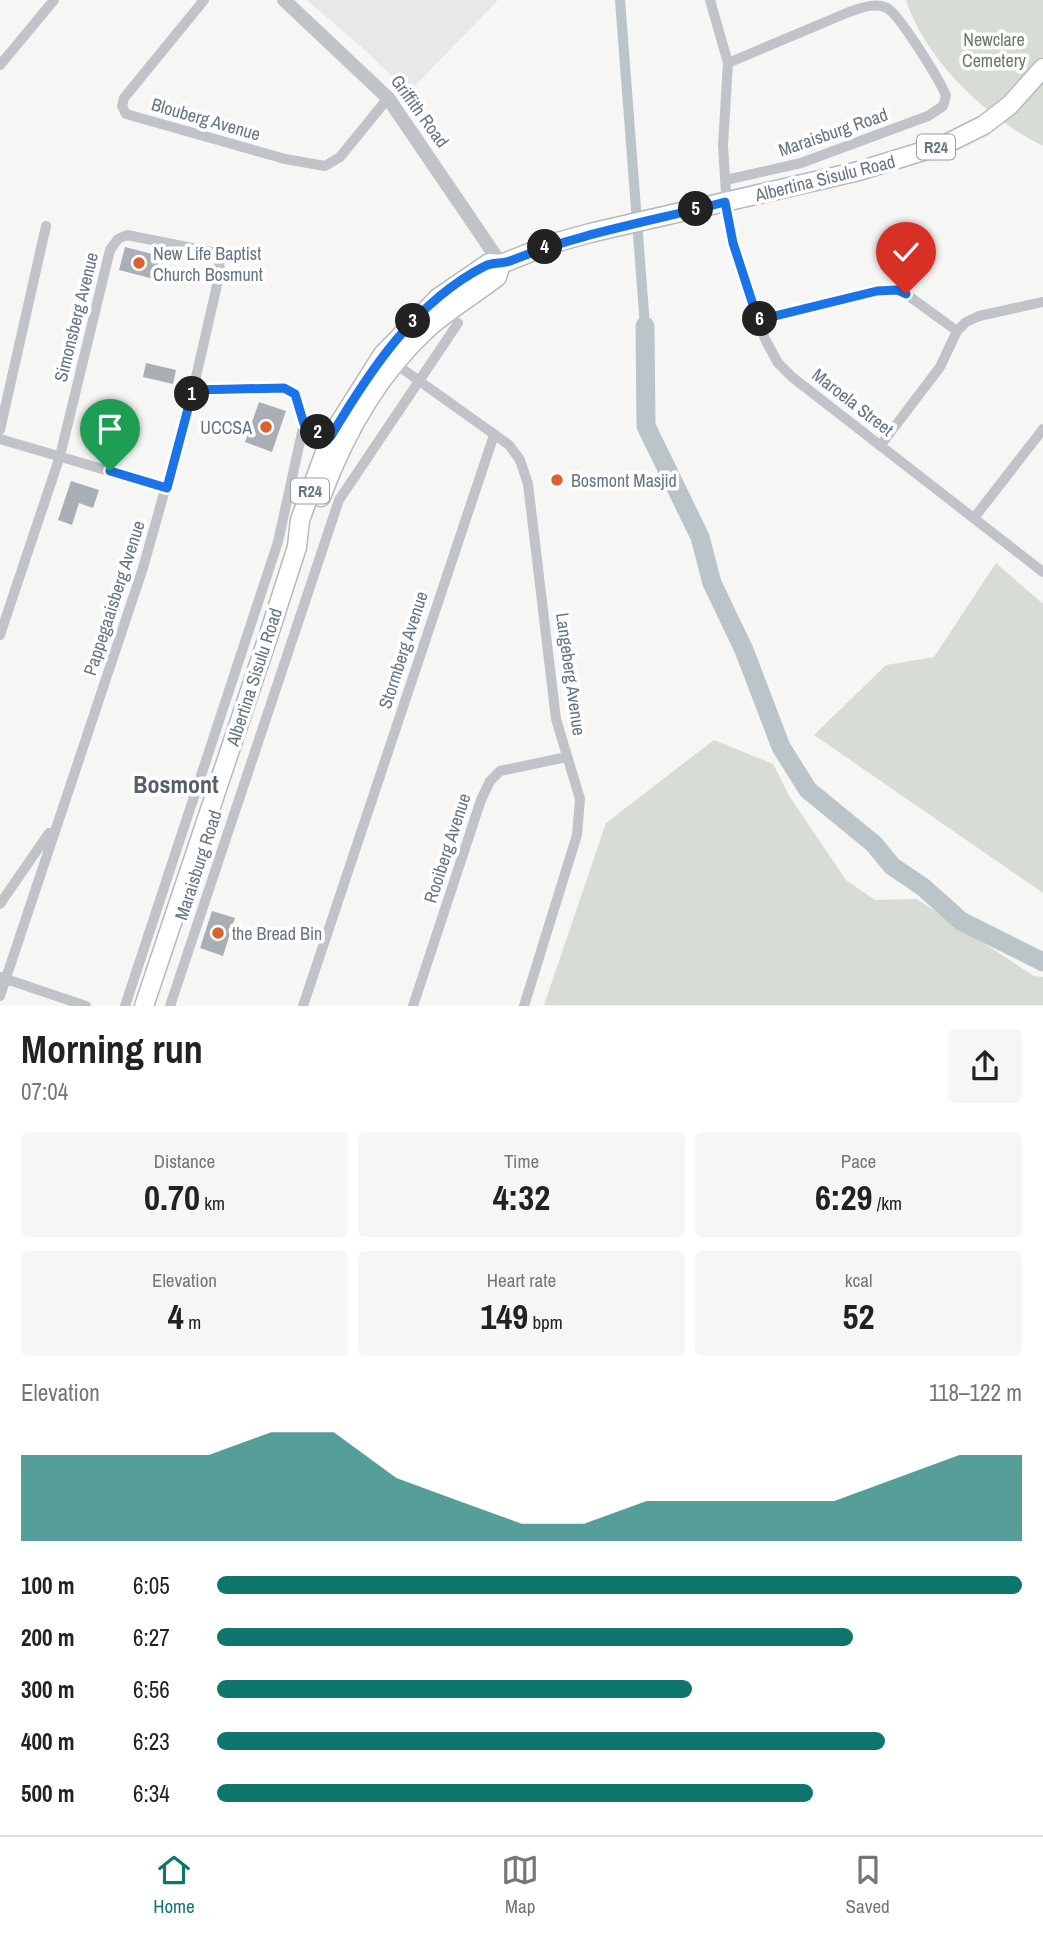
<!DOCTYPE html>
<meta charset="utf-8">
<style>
:root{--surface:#fff;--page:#f6f6f6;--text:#222;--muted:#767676;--line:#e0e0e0;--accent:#0f766e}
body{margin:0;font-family:"Archivo Narrow",sans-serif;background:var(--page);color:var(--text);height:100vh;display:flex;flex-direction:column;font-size:26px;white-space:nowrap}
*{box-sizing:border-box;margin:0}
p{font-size:23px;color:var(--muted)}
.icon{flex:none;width:38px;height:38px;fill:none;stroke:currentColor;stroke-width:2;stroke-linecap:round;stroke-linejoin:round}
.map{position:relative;height:1006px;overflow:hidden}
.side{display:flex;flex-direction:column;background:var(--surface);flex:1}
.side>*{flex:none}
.pin{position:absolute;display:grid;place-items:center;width:60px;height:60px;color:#fff;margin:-72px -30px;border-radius:50% 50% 50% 0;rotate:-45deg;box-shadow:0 0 7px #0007}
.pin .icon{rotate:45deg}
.km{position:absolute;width:35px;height:35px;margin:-18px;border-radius:50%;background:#222;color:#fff;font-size:19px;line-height:35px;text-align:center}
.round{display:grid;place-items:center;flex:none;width:74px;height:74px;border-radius:7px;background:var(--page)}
.head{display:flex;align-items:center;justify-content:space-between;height:119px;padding:0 21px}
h1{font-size:38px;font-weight:700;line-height:52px}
.figures{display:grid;grid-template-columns:repeat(3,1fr);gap:10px;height:119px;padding:7px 21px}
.figures div{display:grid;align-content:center;border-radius:7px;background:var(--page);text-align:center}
.figures b{font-size:35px;font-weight:700}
.figures small{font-size:19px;font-weight:400}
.figures p{font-size:19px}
.chart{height:196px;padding:14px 21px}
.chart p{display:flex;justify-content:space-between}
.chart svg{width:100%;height:126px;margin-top:7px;fill:var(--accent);opacity:.7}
ul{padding:0 21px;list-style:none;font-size:23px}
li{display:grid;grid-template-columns:112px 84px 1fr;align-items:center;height:52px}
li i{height:18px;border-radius:9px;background:var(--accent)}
.dock{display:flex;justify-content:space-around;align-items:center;height:98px;border-top:2px solid var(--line);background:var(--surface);font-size:19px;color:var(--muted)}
.dock a{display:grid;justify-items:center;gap:4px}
.dock .on{color:var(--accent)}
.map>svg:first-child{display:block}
.built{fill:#e7e8e7}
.green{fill:#d7ddd5}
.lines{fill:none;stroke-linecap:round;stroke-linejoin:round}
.canal{stroke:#bac4c9;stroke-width:10}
.river{stroke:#bac4c9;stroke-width:19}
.building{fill:#a9afb5}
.primary-casing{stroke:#b5b9bd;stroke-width:21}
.minor{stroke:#c0c3c7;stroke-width:10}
.tertiary{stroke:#c0c3c7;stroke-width:14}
.primary{stroke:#fff;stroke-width:18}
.route-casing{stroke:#fff;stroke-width:14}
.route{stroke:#1a73e8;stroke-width:9}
.poi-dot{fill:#da6230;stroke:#fff;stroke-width:2.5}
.labels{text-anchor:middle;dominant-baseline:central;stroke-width:7;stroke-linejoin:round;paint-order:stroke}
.shield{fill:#fff;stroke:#959ea8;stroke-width:2}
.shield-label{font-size:16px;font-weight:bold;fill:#677583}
.park-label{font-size:18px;fill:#687b66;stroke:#fff}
.street-label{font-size:18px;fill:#677583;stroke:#fff}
.poi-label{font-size:18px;fill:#677583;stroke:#fff;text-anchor:start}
.district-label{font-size:24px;font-weight:bold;fill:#555e69;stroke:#fff}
</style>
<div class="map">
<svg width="1043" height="1006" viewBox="0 0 1043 1006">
<rect width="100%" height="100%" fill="#f6f7f4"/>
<path class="built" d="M307,0h191l-92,95 -8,-13 -33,-32z"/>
<path class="green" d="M906,0h137v146c-55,-27 -118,-86 -137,-146z
M996,563l47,41v289l-229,-158 72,-70 48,-8z
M714,740l59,24 17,33 56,83 29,20 42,-1 117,77 9,1v28h-499l62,-182z"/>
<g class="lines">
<path class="canal" d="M620,0l25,326"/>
<path class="river" d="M645,326l1,100 54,111 12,46 32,67 37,97 27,43 66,54 18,22 31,21 38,34 82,41"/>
</g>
<path class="building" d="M125,247l35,9 -6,23 -35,-9z
M146,363l30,7 -3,14 -30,-7z
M259,402l27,9 -14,41 -27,-10z
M71,481l28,9 -6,18 -14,-5 -7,22 -14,-5z
M212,911l23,7 -12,38 -23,-8z"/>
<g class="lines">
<defs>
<path id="primary" d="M321,497c23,-62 57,-123 106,-168 22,-20 47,-34 70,-52l4,-13
M144,1006l124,-369 29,-90 3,-27 31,-84 52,-82 55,-56 51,-35 12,1 53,-21 36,-10 269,-62 87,-27 38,-19 26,-20 33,-37"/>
</defs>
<use href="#primary" class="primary-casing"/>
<path class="minor" d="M204,0l-80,98 -2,8 4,8 159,45 40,7 15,-9 48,-59
M710,0l18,63 -5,82 5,81 37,113 13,24 14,14 251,195
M0,65l54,-65
M726,180l75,-17 127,-47 15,-10 3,-10c-5,-14 -47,-82 -59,-88 -12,-6 -26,0 -38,4l-121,51
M758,320l129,-30 19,4 51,37
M390,360l119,85 11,15 8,24 28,235 24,80 -3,36 -53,171
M304,423l32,15
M0,430l46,-204
M0,439l167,49
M880,446l60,-79 17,-36 9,-9 13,-6 64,-14
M974,518l69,-89
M0,635l60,-179 50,-206 8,-11 9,-4 85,17 7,8 1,12 -27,118 -50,178 -143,428
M0,904l49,-71
M0,977l86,29
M125,1006l153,-464 26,-119 -9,-29 -11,-6 -91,2
M170,1006l169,-506 119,-177
M303,1006l191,-571
M413,1006l68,-206 9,-19 10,-10 67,-14"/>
<path class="tertiary" d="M284,0l104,98 113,166"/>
<use href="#primary" class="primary"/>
</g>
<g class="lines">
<defs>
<path id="route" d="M110,471l57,17 26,-98 91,-2 11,6 9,30 27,12c39,-66 84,-134 154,-170 8,-4 17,-2 25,-5 70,-28 143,-40 215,-59l8,41 25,77 119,-29 20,-1 9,4"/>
</defs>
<use href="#route" class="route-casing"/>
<use href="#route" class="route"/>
</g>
<g class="poi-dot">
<circle cx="139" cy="263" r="7"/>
<circle cx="266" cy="427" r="7"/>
<circle cx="557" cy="480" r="7"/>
<circle cx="218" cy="933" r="7"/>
</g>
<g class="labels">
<g class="shield">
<rect x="917" y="134.5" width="38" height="25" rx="5"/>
<rect x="291" y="478.5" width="38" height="25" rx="5"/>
</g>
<g class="shield-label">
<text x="936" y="147">R24</text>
<text x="310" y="491">R24</text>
</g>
<g class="park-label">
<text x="994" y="39">Newclare<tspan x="994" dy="21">Cemetery</tspan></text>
</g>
<g class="street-label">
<text transform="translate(420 111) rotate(54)">Griffith Road</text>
<text transform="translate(206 119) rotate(16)">Blouberg Avenue</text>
<text transform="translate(833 132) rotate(-19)">Maraisburg Road</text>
<text transform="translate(825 178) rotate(-14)">Albertina Sisulu Road</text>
<text transform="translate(76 317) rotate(-76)">Simonsberg Avenue</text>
<text transform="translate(853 402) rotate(38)">Maroela Street</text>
<text transform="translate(114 598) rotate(-72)">Pappegaaisberg Avenue</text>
<text transform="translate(403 650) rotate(-72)">Stormberg Avenue</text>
<text transform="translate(571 674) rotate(82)">Langeberg Avenue</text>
<text transform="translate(254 677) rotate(-72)">Albertina Sisulu Road</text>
<text transform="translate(447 848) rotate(-72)">Rooiberg Avenue</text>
<text transform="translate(198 865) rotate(-72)">Maraisburg Road</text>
</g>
<g class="poi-label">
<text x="153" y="253">New Life Baptist<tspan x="153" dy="21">Church Bosmunt</tspan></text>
<text x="252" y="427" text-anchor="end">UCCSA</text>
<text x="571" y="480">Bosmont Masjid</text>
<text x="232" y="933">the Bread Bin</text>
</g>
<g class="district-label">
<text x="176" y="784">Bosmont</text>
</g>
</g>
</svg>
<div class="pin" style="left:110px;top:471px;background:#1e9e55"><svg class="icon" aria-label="arrive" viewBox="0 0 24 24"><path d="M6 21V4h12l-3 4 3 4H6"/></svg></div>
<div class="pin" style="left:906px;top:294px;background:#d93025"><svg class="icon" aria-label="check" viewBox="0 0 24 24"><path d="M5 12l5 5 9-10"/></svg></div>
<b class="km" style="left:192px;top:394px">1</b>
<b class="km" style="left:318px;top:432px">2</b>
<b class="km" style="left:413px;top:321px">3</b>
<b class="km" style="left:545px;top:247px">4</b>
<b class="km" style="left:696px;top:209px">5</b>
<b class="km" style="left:760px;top:319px">6</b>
</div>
<section class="side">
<div class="head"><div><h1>Morning run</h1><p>07:04</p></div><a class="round"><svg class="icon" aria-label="share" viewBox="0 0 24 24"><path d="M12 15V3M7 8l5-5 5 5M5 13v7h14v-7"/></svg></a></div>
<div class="figures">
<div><p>Distance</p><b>0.70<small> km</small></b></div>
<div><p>Time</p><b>4:32</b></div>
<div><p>Pace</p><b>6:29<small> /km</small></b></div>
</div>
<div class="figures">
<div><p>Elevation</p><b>4<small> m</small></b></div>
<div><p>Heart rate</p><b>149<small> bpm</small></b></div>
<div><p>kcal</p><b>52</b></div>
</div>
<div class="chart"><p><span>Elevation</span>118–122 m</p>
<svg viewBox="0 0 160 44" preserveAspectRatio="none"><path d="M0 44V14L10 14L20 14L30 14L40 6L50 6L60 22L70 30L80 38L90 38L100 30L110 30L120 30L130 30L140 22L150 14L160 14V44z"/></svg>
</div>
<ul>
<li><b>100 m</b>6:05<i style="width:100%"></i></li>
<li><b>200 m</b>6:27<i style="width:79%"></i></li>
<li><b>300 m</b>6:56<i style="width:59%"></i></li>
<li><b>400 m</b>6:23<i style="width:83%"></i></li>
<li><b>500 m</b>6:34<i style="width:74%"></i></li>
</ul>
</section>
<nav class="dock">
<a class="on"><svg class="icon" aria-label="home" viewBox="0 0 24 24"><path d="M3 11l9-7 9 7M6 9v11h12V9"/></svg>Home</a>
<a><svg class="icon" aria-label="map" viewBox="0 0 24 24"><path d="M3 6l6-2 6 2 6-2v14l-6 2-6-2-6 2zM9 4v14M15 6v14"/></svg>Map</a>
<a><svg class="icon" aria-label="saved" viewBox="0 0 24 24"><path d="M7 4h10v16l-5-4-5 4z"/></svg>Saved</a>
</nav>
